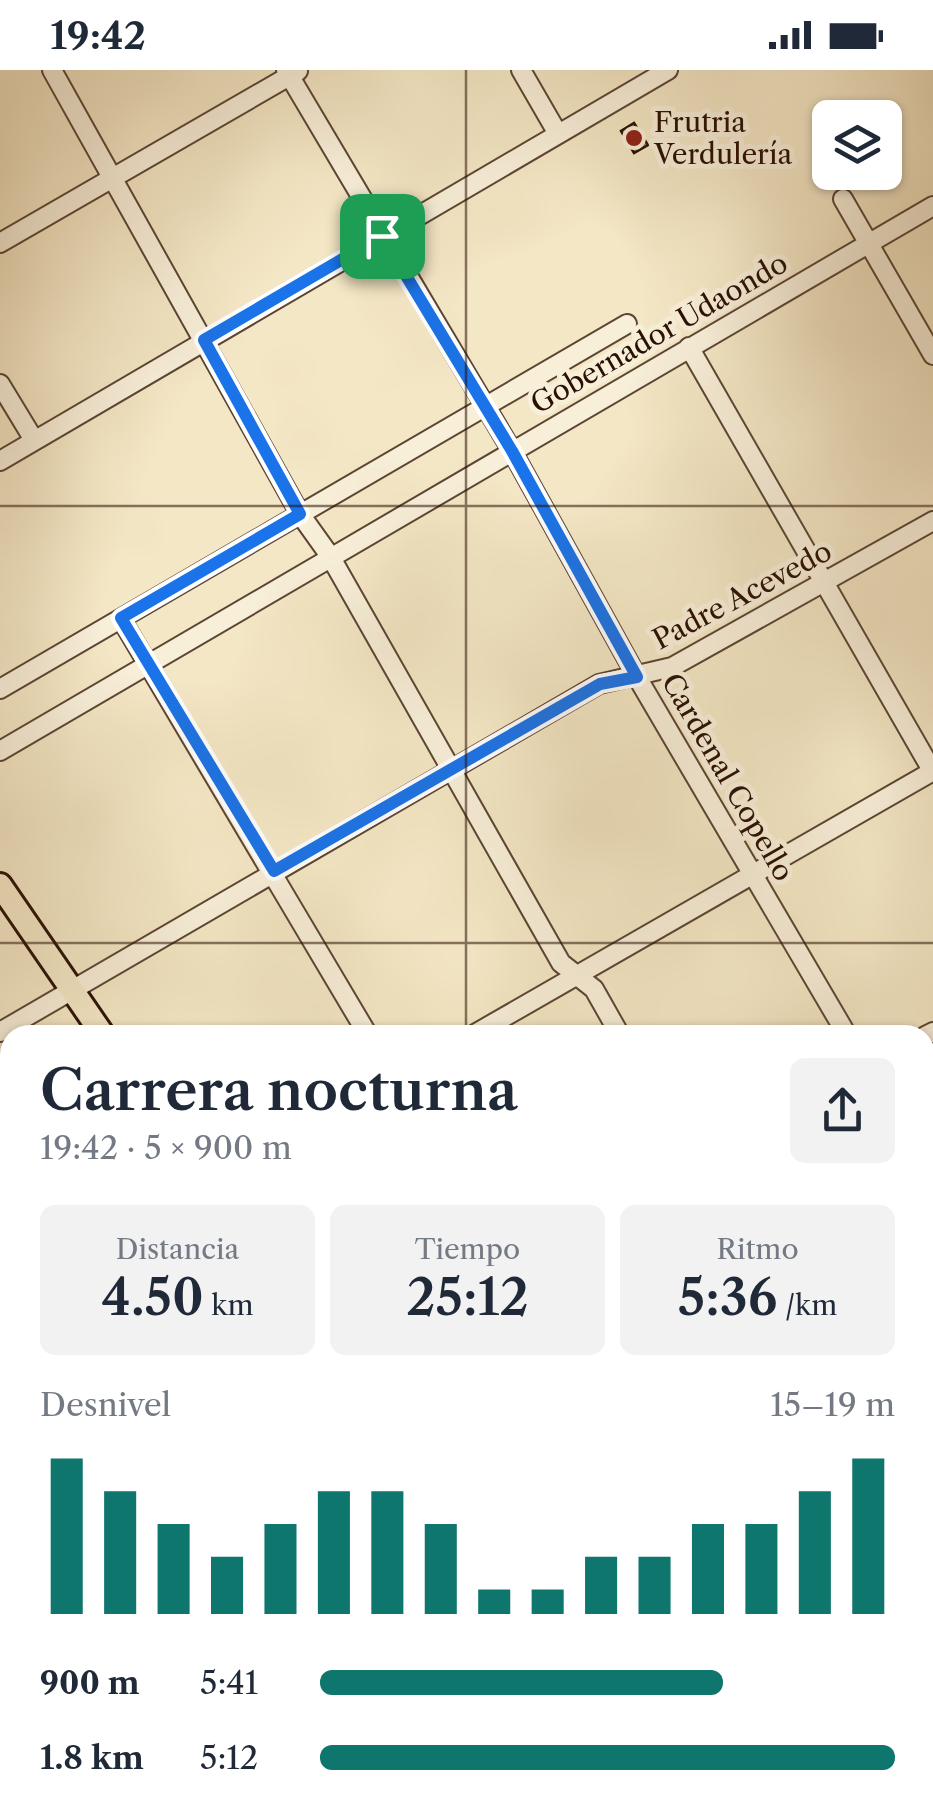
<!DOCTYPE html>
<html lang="es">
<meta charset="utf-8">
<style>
:root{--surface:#fff;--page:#f2f2f3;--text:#1f2937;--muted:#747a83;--accent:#0f766e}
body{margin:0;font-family:"Libre Caslon Text",serif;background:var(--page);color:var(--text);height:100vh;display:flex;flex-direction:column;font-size:38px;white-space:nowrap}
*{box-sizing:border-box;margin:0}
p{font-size:32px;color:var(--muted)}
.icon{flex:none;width:55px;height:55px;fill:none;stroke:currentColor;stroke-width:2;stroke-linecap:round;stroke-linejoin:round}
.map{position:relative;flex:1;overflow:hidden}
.panel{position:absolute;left:0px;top:955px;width:935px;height:792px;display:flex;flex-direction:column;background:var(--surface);border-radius:30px 30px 0 0;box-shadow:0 2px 8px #0004}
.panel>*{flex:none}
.controls{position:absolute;left:812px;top:30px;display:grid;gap:20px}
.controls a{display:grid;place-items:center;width:90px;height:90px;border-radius:15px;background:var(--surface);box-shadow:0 2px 8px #0004;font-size:50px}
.pin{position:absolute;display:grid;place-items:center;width:85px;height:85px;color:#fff;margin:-42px;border-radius:20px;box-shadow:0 5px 15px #0006}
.round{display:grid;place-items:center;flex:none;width:105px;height:105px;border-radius:15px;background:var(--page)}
.summary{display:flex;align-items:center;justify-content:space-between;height:170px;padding:0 40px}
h1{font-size:55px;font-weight:600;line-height:75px}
.metrics{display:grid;grid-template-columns:repeat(3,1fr);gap:15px;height:170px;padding:10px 40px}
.metrics div{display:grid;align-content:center;border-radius:15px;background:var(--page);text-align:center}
.metrics b{font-size:50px;font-weight:600}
.metrics small{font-size:28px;font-weight:400}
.metrics p{font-size:28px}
.chart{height:280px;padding:20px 40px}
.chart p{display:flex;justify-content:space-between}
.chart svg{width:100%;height:180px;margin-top:10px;stroke:var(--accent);stroke-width:6}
ul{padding:0 40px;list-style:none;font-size:32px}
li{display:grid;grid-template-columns:160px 120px 1fr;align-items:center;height:75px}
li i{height:25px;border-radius:12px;background:var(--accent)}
.status{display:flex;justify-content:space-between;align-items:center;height:70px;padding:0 50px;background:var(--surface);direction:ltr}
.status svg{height:28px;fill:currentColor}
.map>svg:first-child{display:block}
.building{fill:#937f68;stroke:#2a0f03;stroke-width:2.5}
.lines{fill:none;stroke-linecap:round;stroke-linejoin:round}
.minor-casing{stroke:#5c4534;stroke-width:22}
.major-casing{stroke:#2a0f03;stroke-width:28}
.minor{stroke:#f8efd9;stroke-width:18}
.major{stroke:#f4e7c5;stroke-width:22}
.route-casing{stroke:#fff;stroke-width:20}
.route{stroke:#1a73e8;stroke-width:12}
.grid{fill:none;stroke:#2a0f03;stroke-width:2.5;stroke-opacity:0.55}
.poi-dot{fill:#8f2418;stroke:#f8efd9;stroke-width:4}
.labels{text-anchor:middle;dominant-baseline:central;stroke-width:10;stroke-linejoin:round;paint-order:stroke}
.poi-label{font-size:28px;fill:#2a0f03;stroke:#f8efd9;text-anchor:start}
.street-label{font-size:28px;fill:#2a0f03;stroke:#f8efd9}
</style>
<div class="status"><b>19:42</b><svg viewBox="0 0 49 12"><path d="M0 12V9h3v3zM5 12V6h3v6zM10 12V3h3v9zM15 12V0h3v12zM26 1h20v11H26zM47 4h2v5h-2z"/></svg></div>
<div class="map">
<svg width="933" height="1746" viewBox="0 0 933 1746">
<rect width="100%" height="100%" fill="#f4e7c5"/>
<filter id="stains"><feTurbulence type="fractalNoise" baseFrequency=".002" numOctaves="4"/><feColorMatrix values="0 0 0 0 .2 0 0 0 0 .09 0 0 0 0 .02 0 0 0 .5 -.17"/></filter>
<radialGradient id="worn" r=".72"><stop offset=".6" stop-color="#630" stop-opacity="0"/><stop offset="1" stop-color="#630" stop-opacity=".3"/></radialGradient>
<path class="building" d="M634,53l14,22 -14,8 -13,-22z"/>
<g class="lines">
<defs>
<path id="minor" d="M52,0l248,444 30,42 231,407 33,26 26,46
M286,0l226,381 125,226 210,358
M521,0l37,64
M843,129l90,156
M0,173l298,-172
M689,277l244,425
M0,314l34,56
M0,391l668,-391
M121,549l247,416
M0,619l627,-365
M0,681l933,-545
M0,962l599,-348 73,-17 261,-146
M473,965l460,-264
M925,966l8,-4
M925,1099l8,14
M0,1168l10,-6
M925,1228l8,-4
M0,1328l10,17
M925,1499l8,14
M0,1521l10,-6
M0,1712l10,-6
M0,1734l7,12
M198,1738l5,8
M397,1738l5,8
M489,1746l15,-8
M901,1746l15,-8"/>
<path id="major" d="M0,815l103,150
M688,1738l6,8
M709,1738l7,8"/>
</defs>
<use href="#minor" class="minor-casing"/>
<use href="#major" class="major-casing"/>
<use href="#minor" class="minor"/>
<use href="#major" class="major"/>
</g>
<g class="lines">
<defs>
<path id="route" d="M382,166l130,215 125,226 -37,7 -326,187 -153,-253 179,-104 -96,-174z"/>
</defs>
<use href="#route" class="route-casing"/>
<use href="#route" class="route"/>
</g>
<path class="grid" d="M466,0v965M0,436h933M0,873h933M0,1310h10M925,1310h8M466,1738v8"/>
<circle class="poi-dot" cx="634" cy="68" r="10"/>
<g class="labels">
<g class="poi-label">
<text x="654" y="52">Frutria<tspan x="654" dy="32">Verdulería</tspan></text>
</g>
<g class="street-label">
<text transform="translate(659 263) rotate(-30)">Gobernador Udaondo</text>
<text transform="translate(742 525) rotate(-28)">Padre Acevedo</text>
<text transform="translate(728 707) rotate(60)">Cardenal Copello</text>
</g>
</g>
<rect width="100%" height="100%" filter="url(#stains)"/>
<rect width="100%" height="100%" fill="url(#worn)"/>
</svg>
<div class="controls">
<a><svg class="icon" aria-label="layers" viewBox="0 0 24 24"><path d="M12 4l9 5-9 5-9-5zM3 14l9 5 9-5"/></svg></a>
</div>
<div class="pin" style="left:382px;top:166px;background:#1e9e55"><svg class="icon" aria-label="arrive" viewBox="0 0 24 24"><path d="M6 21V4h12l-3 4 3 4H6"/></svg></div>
<section class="panel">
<div class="summary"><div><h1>Carrera nocturna</h1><p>19:42 · 5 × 900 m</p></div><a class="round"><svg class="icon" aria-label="share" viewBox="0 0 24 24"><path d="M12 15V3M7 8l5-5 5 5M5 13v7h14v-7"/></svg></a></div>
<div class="metrics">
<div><p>Distancia</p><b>4.50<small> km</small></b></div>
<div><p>Tiempo</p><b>25:12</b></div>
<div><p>Ritmo</p><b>5:36<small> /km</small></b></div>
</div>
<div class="chart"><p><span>Desnivel</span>15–19 m</p>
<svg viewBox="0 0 160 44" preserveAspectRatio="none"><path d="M5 44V6M15 44V14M25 44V22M35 44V30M45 44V22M55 44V14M65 44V14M75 44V22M85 44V38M95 44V38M105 44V30M115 44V30M125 44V22M135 44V22M145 44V14M155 44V6"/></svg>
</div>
<ul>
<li><b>900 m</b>5:41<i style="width:70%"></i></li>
<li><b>1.8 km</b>5:12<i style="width:100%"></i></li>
</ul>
</section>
</div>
